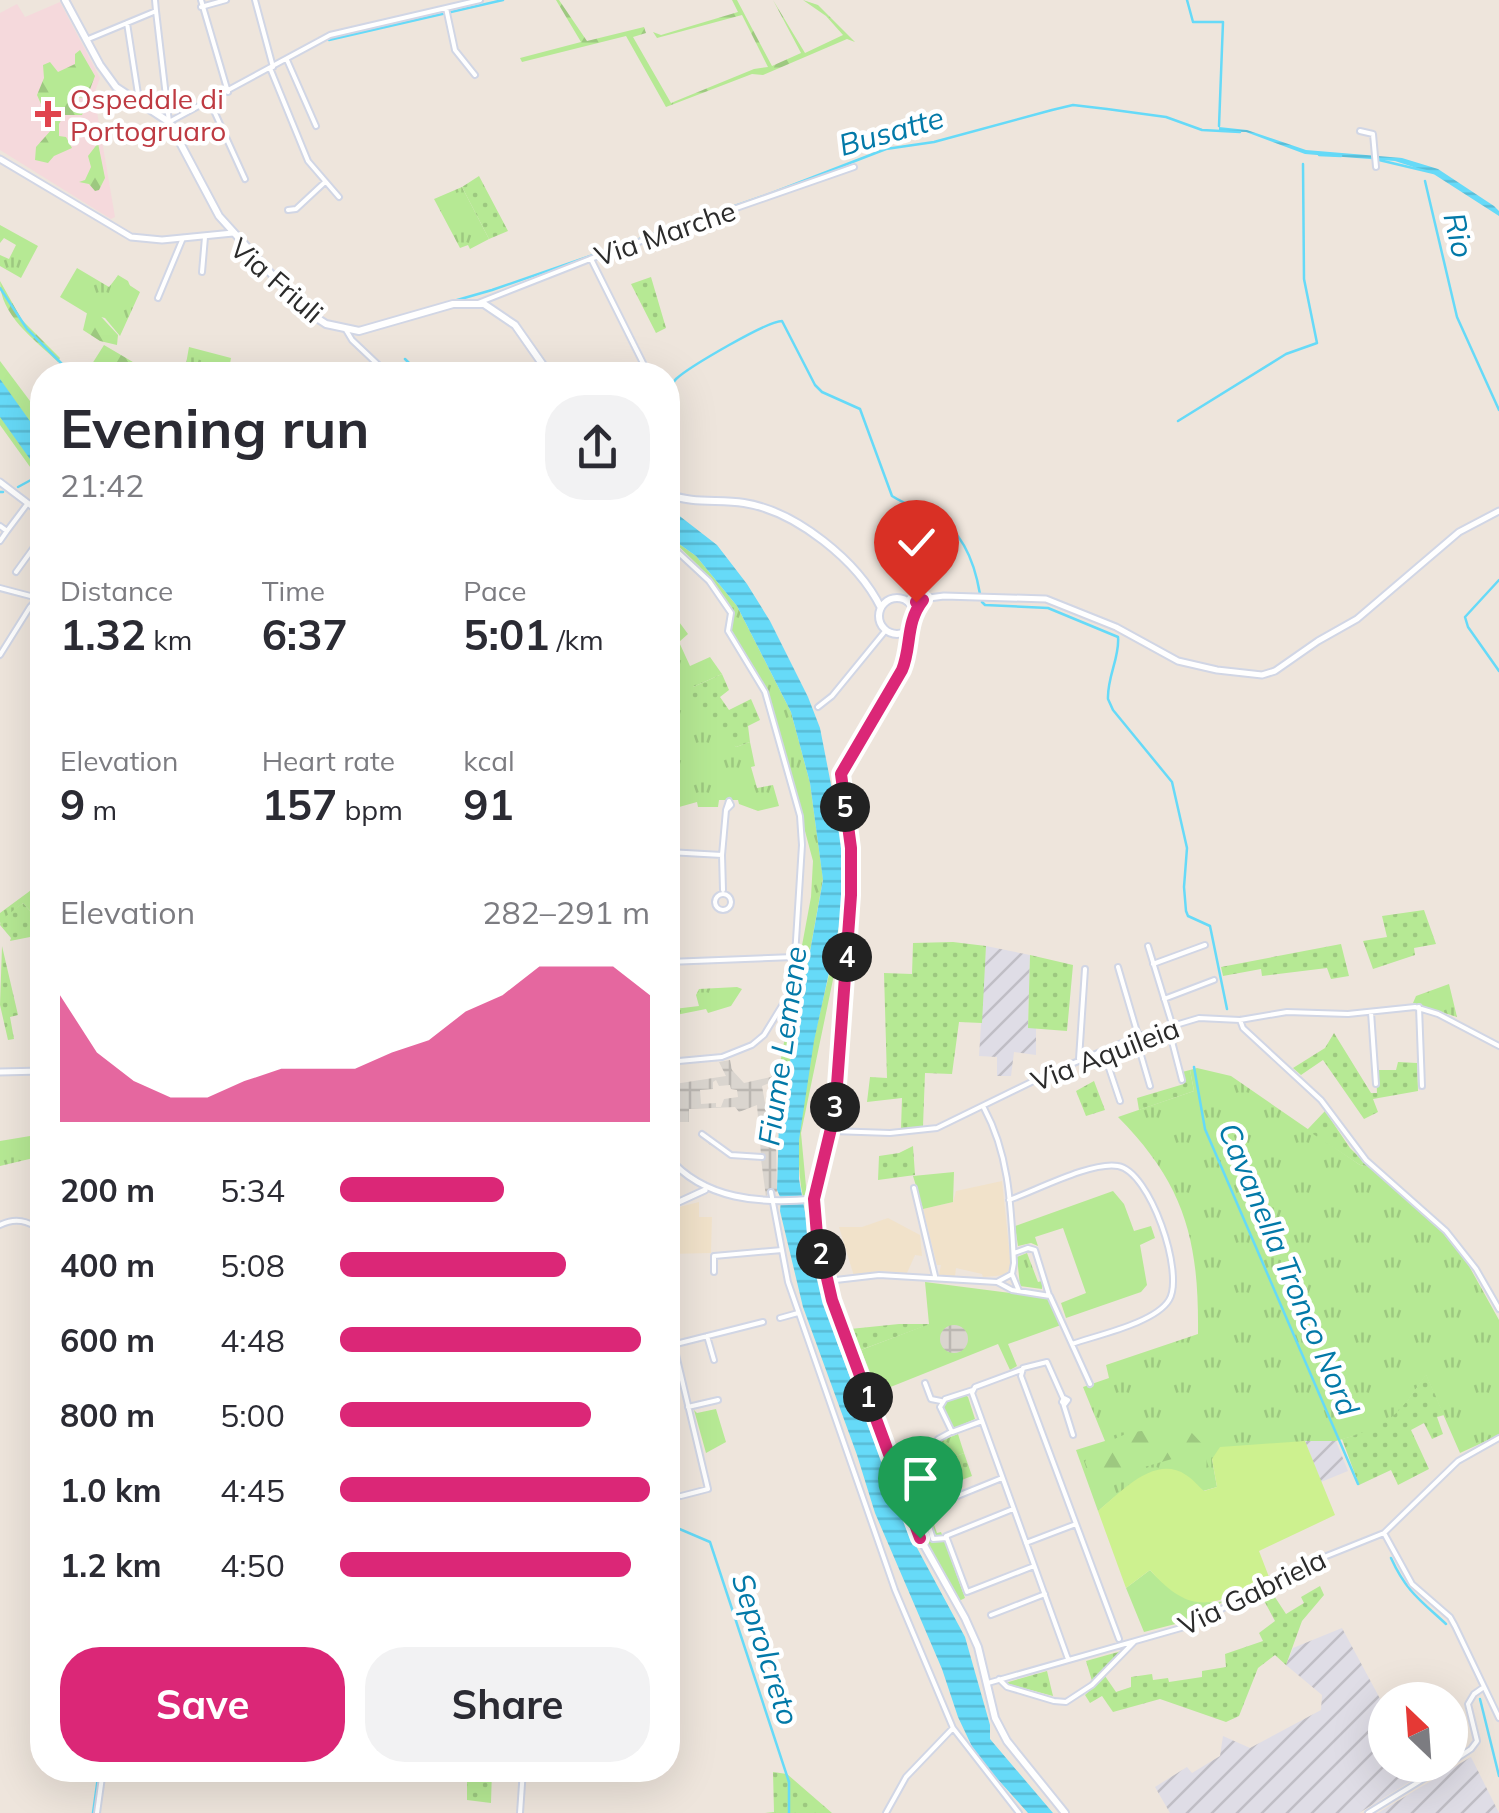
<!DOCTYPE html>
<meta charset="utf-8">
<style>
:root{--surface:#fff;--page:#f2f2f3;--text:#2b2b33;--muted:#7c7c81;--accent:#db2777}
body{margin:0;font-family:Mulish,sans-serif;background:var(--page);color:var(--text);height:100vh;display:flex;flex-direction:column;font-size:38px;white-space:nowrap}
*{box-sizing:border-box;margin:0}
p{font-size:32px;color:var(--muted)}
.icon{flex:none;width:55px;height:55px;fill:none;stroke:currentColor;stroke-width:2;stroke-linecap:round;stroke-linejoin:round}
.map{position:relative;flex:1;overflow:hidden}
.drawer{position:absolute;left:30px;top:362px;width:650px;height:1420px;display:flex;flex-direction:column;background:var(--surface);border-radius:40px;box-shadow:0 10px 40px #0002}
.drawer>*{flex:none}
.needle{width:65px;rotate:335deg}
.controls{position:absolute;left:1368px;top:1682px;display:grid;gap:20px}
.controls a{display:grid;place-items:center;width:100px;height:100px;border-radius:50%;background:var(--surface);box-shadow:0 10px 40px #0002;font-size:50px}
.pin{position:absolute;display:grid;place-items:center;width:85px;height:85px;color:#fff;margin:-102px -42px;border-radius:50% 50% 50% 0;rotate:-45deg;box-shadow:0 0 10px #0007}
.pin .icon{rotate:45deg}
.km{position:absolute;width:50px;height:50px;margin:-25px;border-radius:50%;background:#222;color:#fff;font-size:28px;line-height:50px;text-align:center}
.round{display:grid;place-items:center;flex:none;width:105px;height:105px;border-radius:40px;background:var(--page)}
.headline{display:flex;align-items:center;justify-content:space-between;height:170px;padding:0 30px}
h1{font-size:55px;font-weight:700;line-height:75px}
.metrics{display:grid;grid-template-columns:repeat(3,1fr);gap:15px;height:170px;padding:10px 30px}
.metrics div{display:grid;align-content:center}
.metrics b{font-size:42px;font-weight:700}
.metrics small{font-size:28px;font-weight:400}
.metrics p{font-size:28px}
.chart{height:280px;padding:20px 30px}
.chart p{display:flex;justify-content:space-between}
.chart svg{width:100%;height:180px;margin-top:10px;fill:var(--accent);opacity:.7}
.action{display:flex;gap:20px;margin-top:auto;padding:20px 30px}
.action a{flex:1;height:115px;border-radius:40px;background:var(--accent);color:#fff;font-size:40px;font-weight:700;line-height:115px;text-align:center}
.action a+a{background:var(--page);color:var(--text)}
ul{padding:0 30px;list-style:none;font-size:32px}
li{display:grid;grid-template-columns:160px 120px 1fr;align-items:center;height:75px}
li i{height:25px;border-radius:12px;background:var(--accent)}
.map>svg:first-child{display:block}
.industrial{fill:url(#industrial-furrows)}
.education{fill:#f1e2ca}
.medical{fill:#f5d9dc}
.grass{fill:url(#grass-tufts)}
.forest{fill:url(#forest-firs)}
.park{fill:#b6e994}
.garden{fill:url(#garden-dots)}
.pitch{fill:#cdf18f}
.plaza{fill:url(#plaza-grid);fill-rule:evenodd}
.water{fill:url(#water-rules)}
.lines{fill:none;stroke-linecap:round;stroke-linejoin:round}
.stream{stroke:#66daf8;stroke-width:2.5}
.minor-casing{stroke:#d1d6e5;stroke-width:8}
.tertiary-casing{stroke:#d1d6e5;stroke-width:9}
.secondary-casing{stroke:#d1d6e5;stroke-width:10}
.minor{stroke:#fff;stroke-width:4}
.tertiary{stroke:#fff;stroke-width:5}
.secondary{stroke:#fff;stroke-width:6}
.route-casing{stroke:#fff;stroke-width:20}
.route{stroke:#db2777;stroke-width:12}
.health-dot{fill:#e0444e;stroke:#fff;stroke-width:4}
.labels{text-anchor:middle;dominant-baseline:central;stroke-width:9;stroke-linejoin:round;paint-order:stroke}
.health-label{font-size:28px;fill:#be3a42;stroke:#fff;text-anchor:start}
.street-label{font-size:28px;fill:#2b2b2b;stroke:#fff}
.water-label{font-size:30px;font-style:italic;fill:#0279a8;stroke:#fff}
</style>
<div class="map">
<svg width="1499" height="1813" viewBox="0 0 1499 1813">
<defs>
<pattern id="industrial-furrows" width="10" height="10" patternUnits="userSpaceOnUse" patternTransform="scale(2.5)"><rect width="10" height="10" fill="#dfdde6"/><path d="M-1 1l2-2M0 10L10 0M9 11l2-2" fill="none" stroke="#c0bec5"/></pattern>
<pattern id="grass-tufts" width="24" height="20" patternUnits="userSpaceOnUse" patternTransform="scale(2.5)"><rect width="24" height="20" fill="#b6e994"/><path d="M3 7l-1-3M5 7V3M7 7l1-3M15 17l-1-3M17 17v-4M19 17l1-3" fill="none" stroke="#9dc880"/></pattern>
<pattern id="forest-firs" width="22" height="20" patternUnits="userSpaceOnUse" patternTransform="scale(2.5)"><rect width="22" height="20" fill="#b6e994"/><path d="M5 1l3.5 6h-7zM16 11l3.5 6h-7z" fill="#9dc880"/></pattern>
<pattern id="garden-dots" width="8" height="8" patternUnits="userSpaceOnUse" patternTransform="scale(2.5)"><rect width="8" height="8" fill="#b6e994"/><path d="M2 2h.1M6 6h.1" fill="none" stroke="#9dc880" stroke-width="1.8" stroke-linecap="round"/></pattern>
<pattern id="plaza-grid" width="8" height="8" patternUnits="userSpaceOnUse" patternTransform="scale(2.5)"><rect width="8" height="8" fill="#dad5cf"/><path d="M0 4h8M4 0v8" fill="none" stroke="#bbb7b2"/></pattern>
<pattern id="water-rules" width="6" height="5" patternUnits="userSpaceOnUse" patternTransform="scale(2.5)"><rect width="6" height="5" fill="#66daf8"/><path d="M0 2.5h6" fill="none" stroke="#59bbd5"/></pattern>
</defs>
<rect width="100%" height="100%" fill="#eee5dc"/>
<path class="industrial" d="M986,946l44,9 -2,72 8,1v27l-22,-3 -3,24h-14v-19l-18,-1z
M1305,1441h31l12,30 -27,11z
M1342,1628l43,80v57h30l4,6 18,-6 -78,48h-189l-15,-26 32,-20 5,6 28,-17 3,-20 27,12 71,-38 1,-15 -36,-30 7,-17z
M1471,1757l28,56h-121l46,-28z"/>
<path class="education" d="M1002,1181l9,86 -6,8 -22,2 -1,-3 -26,-6 -1,8 -16,-1 2,-10h-4l-14,-56 30,-7 3,-11z
M699,1202v15h13l-1,36 -43,1v-44z
M888,1218l32,17 2,21 -7,-1 -8,18 -27,-2 -26,5 -15,-49h23z"/>
<path class="medical" d="M60,2l40,76 -6,16 21,123 -4,2 -111,-69v-137l17,-9 8,13z"/>
<path class="grass" d="M462,187l27,52 -19,10 -2,-4 -8,3 -26,-49z
M0,225l38,21 -17,32 -21,-12v-11l9,4 7,-14 -12,-7 -4,5z
M77,268l32,19 8,-10 23,15 -20,44 -15,-18 -17,-4 -28,-17z
M189,347l42,11 -3,17h-44z
M668,536l28,20 41,50 54,106 19,71 13,96 -40,222h-4l-1,-9h-4v-11l3,-1 34,-183 2,-36 -45,-168 -37,-63 3,-17 -35,-47z
M668,607l20,27 -9,8 11,24 20,-9 12,17 -29,13 43,60 14,-5 5,24 -4,1 6,21 16,-3 6,21 -21,5 -19,-7 -1,-4h-19l-1,7h-20l-1,-5 -25,7 -4,-12z
M42,882v42l-19,-21 -23,20v-10z
M1449,984l8,33 -44,-14 3,-7z
M737,987l5,2 -11,17 -23,7 -2,-4 -30,6 -2,-6 25,-3 -3,-11 3,-6z
M1197,1068l34,8 129,89 8,1 62,52 34,39 35,63v115l-39,18 -34,-78 -27,38 -25,17 -38,11h-31l-93,18 5,28 -14,4 -86,4 -19,16 -22,-61 29,-9 -22,-54 26,-9 -3,-13 92,-31c1,-94 -13,-149 -80,-217l76,-26 -4,-21z
M42,1134v22l-42,10v-25z
M1027,1253l11,29 4,-1v8l-22,-3 -3,-29z
M958,1434l6,19 -34,13 -7,-18z"/>
<path class="forest" d="M556,0h3l28,41 57,-14 2,6 -13,4 38,66 83,-34 14,-2 -26,-52 -85,23 -4,-6 8,3 77,-23 -6,-12h5l35,66 29,-13 -28,-53 32,53 38,-18 -17,-19 -23,-16 15,5 37,37 -8,-3 -84,36 -11,-1 -86,33 -40,-71 -104,26 -2,-4 61,-16z
M80,50l15,26 -8,21 -12,1 9,12 -2,5h-18l-5,9v12l7,1 6,11 -18,8 -6,7 -13,-3 1,-13 16,-18 -15,-34 7,-17 -1,-13 7,-3 8,10 17,-8v-10z
M98,143l7,35 -6,12 -4,1 -6,-7 -10,-2 6,-2 6,-13 -3,-11z
M118,275l10,6 5,12 -5,6 -13,2 -4,-3 2,-15z
M0,281l22,39 38,38 -2,4c-24,-23 -58,-47 -58,-81z
M93,308l25,27 -1,10 -17,-4 -17,-11 4,-17z
M104,345l51,30h-70z
M1171,1428l20,4 16,17 -1,31 -34,-21 -49,14 -11,15c-13,-2 -23,-14 -27,-26l3,-7c9,-4 15,-8 22,-13 16,-12 42,-12 61,-14z"/>
<path class="park" d="M0,361l42,56v58l-4,3 -38,-53z
M840,924v22l-39,187 6,64h-4c-17,-79 22,-193 37,-273z
M954,1172l-1,30 -30,7 -10,-33z
M1113,1191l11,13 10,27 17,-5 4,12 -15,7 7,40 -6,7 -75,26 -5,-15 25,-10 -23,-65 -28,9 3,9 -7,-3 -13,3 -3,-20z
M925,1282l124,16 12,27 -53,19 9,22 -7,4 -12,-26 -120,48 -17,-42 68,-26z
M964,1394l4,3 7,22 -23,10 -10,-23 2,-4z
M716,1409l10,33 -20,11 -12,-43 3,3z
M930,1513l7,20 4,-1 24,66 -6,3 -44,-81z
M1150,1570c17,20 48,37 74,31l-29,18 -51,13 -18,-44z"/>
<path class="garden" d="M479,176l29,55 -19,8 -27,-52z
M651,277l15,51 -10,5 -25,-49z
M722,674l7,16 -9,7 9,13 22,-11 9,21 -12,6 2,16 -14,5 -46,-42 3,-18z
M23,903l19,21v47l-3,2 -9,-36 -20,4 1,-3 -11,-13 1,-5z
M1424,910l12,34 -22,4 1,7 -42,14 -10,-28 24,-4 -5,-21z
M953,942l33,4 -4,77 -23,-1 -7,52 -27,-1 -2,53 -22,3 1,-31 -35,4 3,-25 17,1 -3,-105 28,1 1,-31z
M1341,944l8,32 -18,3 -4,-11 -65,8 -1,-7 -38,7 -2,-9z
M2,946l16,69 -8,2 4,22 -6,1 -8,-35z
M1030,955l43,10 -6,66 -39,-3z
M1334,1033l37,60h6l-1,-23h20l2,-8 19,1 1,28 -45,8 5,13 -14,7 -41,-59 -22,15 -8,-7 32,-20z
M1190,1070l4,21 -55,19 -2,-12 47,-14 -2,-12z
M1094,1081l11,29 -19,6 -10,-25z
M1325,1111l25,37 18,18 -8,-1 -53,-35z
M913,1146l2,29 -37,5 1,-24 20,-3z
M899,1324h31l-72,27 -8,-22z
M1426,1374l18,41 -7,2 6,17 -11,5 -8,-16 -13,7 18,39 -31,16 -7,-15 -32,15 -17,-46c50,-14 56,-24 84,-65z
M964,1453l8,23 -31,12 -6,-14 6,-2 -3,-9z
M1320,1586l4,9 -22,26 -16,44 -11,-10 -17,13 -19,48 -13,6 -66,-23 -47,13 -11,-16 -12,7 -5,-8 20,-19 11,16 15,-5v-10l21,-3 1,6 15,-2 1,4 33,-5v-6l24,-4 -1,-13 38,-13 -4,-8 16,-12 -15,-28 9,-5 17,26 18,-11 -3,-6z
M1125,1650l-33,31 -6,-20z
M1047,1671l6,25 -48,-13z
M467,1770h25l-1,33 -24,-3z
M773,1772l14,2 45,39h-67l9,-1z"/>
<path class="pitch" d="M1305,1441l30,74 -76,36 10,26c-52,27 -75,43 -119,-7l-24,18 -28,-77c23,-19 57,-57 88,-36 7,4 12,11 18,16l13,-4 -5,-28 8,-12z"/>
<path class="plaza" d="M730,1060l2,10 12,13 27,-6 2,-9 8,-3 -4,15 -15,6 3,17 10,-1 2,90 -9,1 -2,4 -5,-38h-24l-28,-15 -7,-8 29,19h30l-4,-50 -18,7 -4,-5 -46,2v13h-21v-37l58,-9 -7,-14zM716,1080l3,6 11,-1 1,4 6,1 1,7 -14,2 -3,8h-5v-4l-15,1 -1,-14 13,-1v-7z
M940 1339a14 14 0 1 1 28 0a14 14 0 1 1-28 0Z"/>
<path class="water" d="M1219,127l28,3 59,20 96,8 36,11 56,37 5,5v5l-67,-43 -37,-12 -90,-7 -59,-22 -27,-1z
M0,379l42,59v38l-42,-59z
M668,507l49,38 30,39 23,37 38,76 12,31 22,113 2,35 -2,37 -28,128 -15,99v39l13,73 25,90 53,142 19,49 56,104 25,88v14l63,74h-25l-52,-58 -18,-38 -16,-48 -67,-156 -18,-58 -54,-148 -23,-96 1,-12 -4,-9 2,-69 -3,-18 7,-3 40,-220 -13,-97 -19,-71 -54,-106 -41,-50 -28,-20z"/>
<g class="lines">
<path class="stream" d="M1187,0l6,22h30l-4,104
M329,40l174,-40
M1319,155l22,1
M1379,160l55,13
M1425,181l32,136 42,93
M0,288l27,41 46,46
M405,315l87,-25 280,-97 114,-44 48,-7 118,-32 21,-5 34,4 59,8 36,13 38,2
M405,359l16,16
M668,393c2,-4 5,-11 8,-14 13,-12 91,-58 106,-58l33,64 7,7 38,17 32,87c14,9 30,14 44,21 28,15 39,48 44,77
M1178,421l108,-67 31,-11 -13,-64 -1,-115
M18,487l24,-13
M0,492h3
M1499,580l-34,37 3,10 31,44
M982,602l3,3 63,3 70,29c2,20 -11,40 -10,62l5,11 59,72 15,66 -3,39 2,24 2,5 22,10 17,83
M1194,1067l11,62 153,355
M668,1524l42,18 79,240v31
M1391,1558c15,33 29,42 55,66
M1480,1699l19,77
M93,1813l6,-43"/>
<defs>
<path id="minor" d="M155,0l1,11
M201,0l27,92
M255,0l18,67
M201,7l25,-7
M446,8l9,42 20,25
M127,23l11,71 -4,7
M86,40l70,-29 13,111 161,-87 150,-35
M287,60l29,66
M270,68l38,93 31,36
M210,102l35,77
M1360,131l13,3 3,33
M288,210l8,-1 29,-27
M591,259l54,108
M202,272l3,-35
M158,298l25,-60
M478,303l112,-44 264,-92
M346,330l6,10 37,35
M0,526l7,5 21,-28
M0,541l7,-10
M668,543l41,38 22,32 -3,18 37,61 35,124 2,29 -8,127 -8,27 -22,36 -12,10 -30,12 -54,5
M16,572l26,-36
M0,588l38,10
M0,655l30,-48 12,-13
M818,707l14,-11 54,-66
M668,852l54,3 1,35
M668,854l6,-12v-26
M722,855l4,-45 5,-5 -2,-4 -3,9
M715 902a8 8 0 1 1 16 0a8 8 0 1 1-16 0Z
M668,911v51
M1148,946l24,78
M668,962l126,-5
M1153,964l52,-19
M1118,967l20,68
M1164,999l50,-19
M1419,1007l3,79
M1371,1012l5,72
M1240,1020l3,8 78,72 45,60 80,71 30,38 23,40
M1168,1026l14,54
M1136,1038l14,48
M1104,1053l16,48
M1079,1059l6,-90
M832,1131l58,2 47,-5 115,-56 87,-36 60,-18 41,2 47,-8 61,2 67,-7 23,7 61,32
M702,1134l29,21 31,2
M914,1188l21,88
M771,1192l17,90 107,308 58,138 66,85
M1009,1200c26,-9 83,-39 109,-34 32,5 67,108 51,134 -14,23 -72,35 -97,44
M0,1225c16,-8 27,-4 42,5
M1014,1253l14,-5 7,2 14,45
M714,1272v-16l68,-6
M1012,1274l7,17
M827,1281l52,-6 118,7 15,-8 2,-11c-3,-54 -4,-107 -30,-155
M997,1282l15,8 38,6 40,88
M780,1318l18,-5
M668,1321l40,168 -27,7
M707,1336l7,24
M672,1345l91,-23
M1021,1370l-46,17 -3,6 96,266
M925,1383l6,16 10,2
M973,1390l-28,9 -5,8 12,25 30,-11
M1063,1398l-16,-36 -24,6 -2,8 98,263
M1064,1398l4,2 -3,4 -3,-2z
M1063,1403l10,32
M688,1407l30,-7
M938,1439l13,-7
M1013,1509l-67,27 21,56 67,-26
M924,1510l9,29 14,-1
M913,1514l89,-36
M1384,1533l28,51 38,33 5,9 44,92
M1384,1533l74,-72 41,-23
M1026,1543l50,-19
M991,1615l54,-21
M999,1679l8,8 47,14 12,1 26,-17 42,-43
M988,1683l207,-59 94,-53 95,-38
M1450,1763l21,-14 6,-8 -9,-37 6,-10 10,-7
M97,1813l6,-43
M520,1813l3,-43
M886,1813l20,-36 47,-49
M1368,1813l78,-48"/>
<path id="tertiary" d="M0,159l131,78 31,3 71,-7
M0,482l42,32
M906,601l38,-5 102,3 70,28 62,34 39,9 45,5 13,-4 43,-30 39,-22 102,-87 40,-21
M915,613l6,-11
M0,1072l42,-1
M668,1157c36,43 93,47 146,42
M668,1207l37,-17"/>
<path id="secondary" d="M65,0l35,65 16,22 53,35 50,94 84,93 23,15 33,7 94,-27h31l31,21 35,50
M668,494c25,10 50,5 76,9 52,8 114,58 137,105
M879 616a18 18 0 1 1 36 0a18 18 0 1 1-36 0Z
M906,632l1,23 -5,16 -61,103 10,74v47l-16,218 -20,82v24l17,81 57,159 31,79 45,80 13,29 17,71 12,23 58,72"/>
</defs>
<use href="#minor" class="minor-casing"/>
<use href="#tertiary" class="tertiary-casing"/>
<use href="#secondary" class="secondary-casing"/>
<use href="#minor" class="minor"/>
<use href="#tertiary" class="tertiary"/>
<use href="#secondary" class="secondary"/>
</g>
<g class="lines">
<defs>
<path id="route" d="M916,602l7,-2c-18,23 -11,46 -21,70l-61,104 10,74v47l-16,217 -21,87 3,36 15,65 88,238"/>
</defs>
<use href="#route" class="route-casing"/>
<use href="#route" class="route"/>
</g>
<path class="health-dot" d="M43 99h10v10h10v10h-10v10h-10v-10h-10v-10h10z"/>
<g class="labels">
<g class="health-label">
<text x="70" y="98">Ospedale di<tspan x="70" dy="32">Portogruaro</tspan></text>
</g>
<g class="street-label">
<text transform="translate(665 233) rotate(-19)">Via Marche</text>
<text transform="translate(277 280) rotate(41)">Via Friuli</text>
<text transform="translate(1105 1054) rotate(-21)">Via Aquileia</text>
<text transform="translate(1252 1592) rotate(-26)">Via Gabriela</text>
</g>
<g class="water-label">
<text transform="translate(891 131) rotate(-16)">Busatte</text>
<text transform="translate(1459 235) rotate(77)">Rio</text>
<text transform="translate(782 1046) rotate(-82)">Fiume Lemene</text>
<text transform="translate(1289 1269) rotate(67)">Cavanella Tronco Nord</text>
<text transform="translate(766 1649) rotate(72)">Seprolcreto</text>
</g>
</g>
</svg>
<div class="controls">
<a><svg class="needle" viewBox="-14 -14 28 28"><path d="M0-13l5 13h-10z" fill="#e53935"/><path d="M0 13l5-13h-10z" fill="#7c7c81"/></svg></a>
</div>
<div class="pin" style="left:920px;top:1538px;background:#1e9e55"><svg class="icon" aria-label="arrive" viewBox="0 0 24 24"><path d="M6 21V4h12l-3 4 3 4H6"/></svg></div>
<div class="pin" style="left:916px;top:602px;background:#d93025"><svg class="icon" aria-label="check" viewBox="0 0 24 24"><path d="M5 12l5 5 9-10"/></svg></div>
<b class="km" style="left:868px;top:1397px">1</b>
<b class="km" style="left:821px;top:1254px">2</b>
<b class="km" style="left:835px;top:1107px">3</b>
<b class="km" style="left:847px;top:957px">4</b>
<b class="km" style="left:845px;top:807px">5</b>
<section class="drawer">
<div class="headline"><div><h1>Evening run</h1><p>21:42</p></div><a class="round"><svg class="icon" aria-label="share" viewBox="0 0 24 24"><path d="M12 15V3M7 8l5-5 5 5M5 13v7h14v-7"/></svg></a></div>
<div class="metrics">
<div><p>Distance</p><b>1.32<small> km</small></b></div>
<div><p>Time</p><b>6:37</b></div>
<div><p>Pace</p><b>5:01<small> /km</small></b></div>
</div>
<div class="metrics">
<div><p>Elevation</p><b>9<small> m</small></b></div>
<div><p>Heart rate</p><b>157<small> bpm</small></b></div>
<div><p>kcal</p><b>91</b></div>
</div>
<div class="chart"><p><span>Elevation</span>282–291 m</p>
<svg viewBox="0 0 160 44" preserveAspectRatio="none"><path d="M0 44V13L10 27L20 34L30 38L40 38L50 34L60 31L70 31L80 31L90 27L100 24L110 17L120 13L130 6L140 6L150 6L160 13V44z"/></svg>
</div>
<ul>
<li><b>200 m</b>5:34<i style="width:53%"></i></li>
<li><b>400 m</b>5:08<i style="width:73%"></i></li>
<li><b>600 m</b>4:48<i style="width:97%"></i></li>
<li><b>800 m</b>5:00<i style="width:81%"></i></li>
<li><b>1.0 km</b>4:45<i style="width:100%"></i></li>
<li><b>1.2 km</b>4:50<i style="width:94%"></i></li>
</ul>
<div class="action"><a>Save</a><a>Share</a></div>
</section>
</div>
